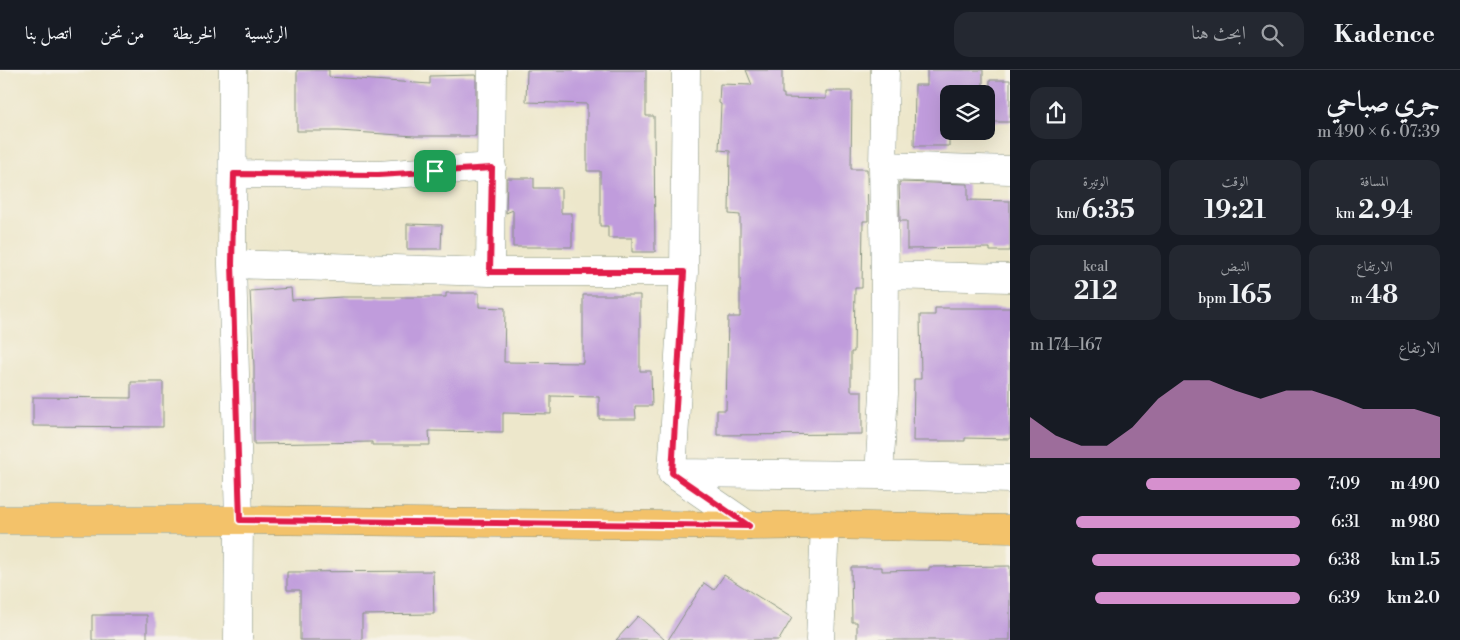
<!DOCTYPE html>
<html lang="ar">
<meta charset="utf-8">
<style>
:root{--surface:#171b24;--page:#242831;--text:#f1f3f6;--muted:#9ea1a6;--line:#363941;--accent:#d690ce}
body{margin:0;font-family:"Libre Bodoni",Amiri,serif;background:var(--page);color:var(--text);direction:rtl;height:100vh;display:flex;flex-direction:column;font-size:19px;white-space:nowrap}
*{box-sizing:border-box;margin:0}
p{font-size:16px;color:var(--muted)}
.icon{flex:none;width:28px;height:28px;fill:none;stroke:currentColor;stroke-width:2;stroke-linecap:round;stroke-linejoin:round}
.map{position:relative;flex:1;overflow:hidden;direction:ltr}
.drawer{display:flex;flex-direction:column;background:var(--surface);width:450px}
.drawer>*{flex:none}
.buttons{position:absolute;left:940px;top:15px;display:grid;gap:10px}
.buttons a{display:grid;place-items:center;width:55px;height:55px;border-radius:10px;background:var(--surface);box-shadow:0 5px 20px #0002;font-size:25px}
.pin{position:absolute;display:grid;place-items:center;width:42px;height:42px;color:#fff;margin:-21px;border-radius:10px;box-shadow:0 2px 8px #0006}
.round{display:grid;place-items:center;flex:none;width:52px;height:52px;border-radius:15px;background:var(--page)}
.overview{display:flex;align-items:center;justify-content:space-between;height:85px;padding:0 20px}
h1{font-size:28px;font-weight:700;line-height:38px}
.figures{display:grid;grid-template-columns:repeat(3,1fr);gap:8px;height:85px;padding:5px 20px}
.figures div{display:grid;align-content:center;border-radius:12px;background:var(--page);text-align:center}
.figures b{font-size:25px;font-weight:700}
.figures small{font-size:14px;font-weight:400}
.figures p{font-size:14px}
.chart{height:140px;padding:10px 20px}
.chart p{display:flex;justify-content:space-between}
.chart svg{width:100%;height:90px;margin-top:5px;fill:var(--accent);opacity:.7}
ul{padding:0 20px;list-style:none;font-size:16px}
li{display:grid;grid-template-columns:80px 60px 1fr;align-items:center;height:38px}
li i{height:12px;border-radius:6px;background:var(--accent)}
header{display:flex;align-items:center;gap:30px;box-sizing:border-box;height:70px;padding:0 25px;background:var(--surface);border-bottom:1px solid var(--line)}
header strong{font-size:24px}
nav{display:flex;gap:28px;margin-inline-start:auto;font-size:18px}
.search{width:350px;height:45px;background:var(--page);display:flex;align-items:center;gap:12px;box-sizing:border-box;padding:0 18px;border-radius:15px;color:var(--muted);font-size:19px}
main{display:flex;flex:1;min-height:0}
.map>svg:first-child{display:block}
.building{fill:#c09cdc}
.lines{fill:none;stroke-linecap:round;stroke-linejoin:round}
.minor-casing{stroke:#869280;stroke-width:29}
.major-casing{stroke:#869280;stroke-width:29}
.minor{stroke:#fff;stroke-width:28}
.major{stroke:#f3c26a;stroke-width:28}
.route-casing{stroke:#fff;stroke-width:10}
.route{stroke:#e11d48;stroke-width:6}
</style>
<header>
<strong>Kadence</strong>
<div class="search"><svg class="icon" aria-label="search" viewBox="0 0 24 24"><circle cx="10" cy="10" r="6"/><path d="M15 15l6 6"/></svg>ابحث هنا</div>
<nav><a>الرئيسية</a><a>الخريطة</a><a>من نحن</a><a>اتصل بنا</a></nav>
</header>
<main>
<section class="drawer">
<div class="overview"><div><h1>جري صباحي</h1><p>07:39 · 6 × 490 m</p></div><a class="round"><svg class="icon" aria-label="share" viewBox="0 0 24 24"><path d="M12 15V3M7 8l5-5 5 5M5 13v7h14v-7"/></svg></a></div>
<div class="figures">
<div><p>المسافة</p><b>2.94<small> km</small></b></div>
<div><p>الوقت</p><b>19:21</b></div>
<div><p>الوتيرة</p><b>6:35<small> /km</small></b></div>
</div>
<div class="figures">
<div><p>الارتفاع</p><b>48<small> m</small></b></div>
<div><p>النبض</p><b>165<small> bpm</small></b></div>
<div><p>kcal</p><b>212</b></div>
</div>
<div class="chart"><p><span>الارتفاع</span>167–174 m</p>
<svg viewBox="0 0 160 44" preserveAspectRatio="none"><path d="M0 44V24L10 33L20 38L30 38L40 29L50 15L60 6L70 6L80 11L90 15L100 11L110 11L120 15L130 20L140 20L150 20L160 24V44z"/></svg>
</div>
<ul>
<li><b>490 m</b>7:09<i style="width:57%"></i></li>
<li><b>980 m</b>6:31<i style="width:83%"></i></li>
<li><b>1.5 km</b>6:38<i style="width:77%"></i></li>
<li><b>2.0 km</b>6:39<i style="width:76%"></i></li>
</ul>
</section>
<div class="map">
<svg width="1010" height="570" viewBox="0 0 1010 570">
<rect width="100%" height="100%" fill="#f7f3e8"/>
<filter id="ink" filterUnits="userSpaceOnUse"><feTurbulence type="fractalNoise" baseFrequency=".02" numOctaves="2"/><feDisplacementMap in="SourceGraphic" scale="10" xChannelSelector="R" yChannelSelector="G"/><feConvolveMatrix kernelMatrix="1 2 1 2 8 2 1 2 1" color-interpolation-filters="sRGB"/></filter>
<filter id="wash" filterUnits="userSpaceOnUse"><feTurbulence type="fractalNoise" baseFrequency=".0096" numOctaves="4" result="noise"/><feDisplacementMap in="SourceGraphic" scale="20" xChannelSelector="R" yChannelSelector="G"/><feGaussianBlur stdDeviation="1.12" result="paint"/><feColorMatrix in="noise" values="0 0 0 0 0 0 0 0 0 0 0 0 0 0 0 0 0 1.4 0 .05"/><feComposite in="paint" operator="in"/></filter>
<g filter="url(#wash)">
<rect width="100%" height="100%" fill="#ede7cb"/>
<g id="blocks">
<path class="building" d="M297,0h32v7l101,7v-8l46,-1v61h-61l-76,-5h-42z
M527,0h119v46h8l1,136h-23v-14h-24v-12h-8v-55h-13v-67l-61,-2z
M746,0h36v24h2v4l42,1v-8h26l-1,78h16l1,52h-5l-1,67h-7l-1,64h-3v39h11v43l-145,1v-25h9l2,-93h12v-102l-11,-1 1,-63 -11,-1 2,-46 -2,-1 1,-19 32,1z
M927,0h56v24h-34v52h-35l1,-61h12z
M990,10h20v42h-21z
M507,108h27v10h27v25h11v34h-59v-37l-7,3z
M899,112l69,2v16l42,1v50h-20v-3l-83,1v-28h-7z
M407,154l35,1 -1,24h-34z
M291,218l1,12 50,-3h104v-4h33v14l26,1 -1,54 79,1v-68h57v76h11l1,35h-17l1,13h-37v-22l-48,-1v18l-48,-1v19l-74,-1 1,14h-58v-3l-118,2v-78l-4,-75z
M935,238h75v131l-45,-1v3h-52l1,-62h7l-1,-64h15z
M131,312h32v45l-130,-1v-29l98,1z
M1010,496v74h-153v-18h-5l-1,-55h31v4l47,-1v-3z
M433,501l1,43 -72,1v25h-62v-50h-13v-18z
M724,505l68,43 -13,22h-111l36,-57 10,7z
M92,545h55v25h-55z
M638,546l27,24h-49z"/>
</g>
</g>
<g filter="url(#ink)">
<use href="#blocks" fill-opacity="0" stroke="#869280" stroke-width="1"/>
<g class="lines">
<defs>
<path id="minor" d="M233,0l-1,194 7,256 -1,120
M686,0l-2,202 -12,201 77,53
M883,96l127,4
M233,104l145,1 114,-8
M232,194l258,8h194
M490,202l2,-202
M885,205l125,3
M672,403l207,2 131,4
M879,405l5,-81 1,-119 -2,-109 2,-96
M820,570l5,-115"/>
<path id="major" d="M0,450h239l510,6 76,-1 185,4"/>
</defs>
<use href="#minor" class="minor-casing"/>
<use href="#major" class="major-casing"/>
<use href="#minor" class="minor"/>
<use href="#major" class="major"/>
</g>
</g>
<g class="lines" filter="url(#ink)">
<defs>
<path id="route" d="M492,98l-2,104h194l-12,201 77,53 -509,-6 -8,-256 2,-90 144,1z"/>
</defs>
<use href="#route" class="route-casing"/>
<use href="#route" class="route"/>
</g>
</svg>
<div class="buttons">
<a><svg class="icon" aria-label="layers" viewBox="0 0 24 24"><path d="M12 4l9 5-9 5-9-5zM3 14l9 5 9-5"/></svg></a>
</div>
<div class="pin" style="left:435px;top:101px;background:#1e9e55"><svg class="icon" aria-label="arrive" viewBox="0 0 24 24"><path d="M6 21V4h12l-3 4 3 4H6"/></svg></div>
</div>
</main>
